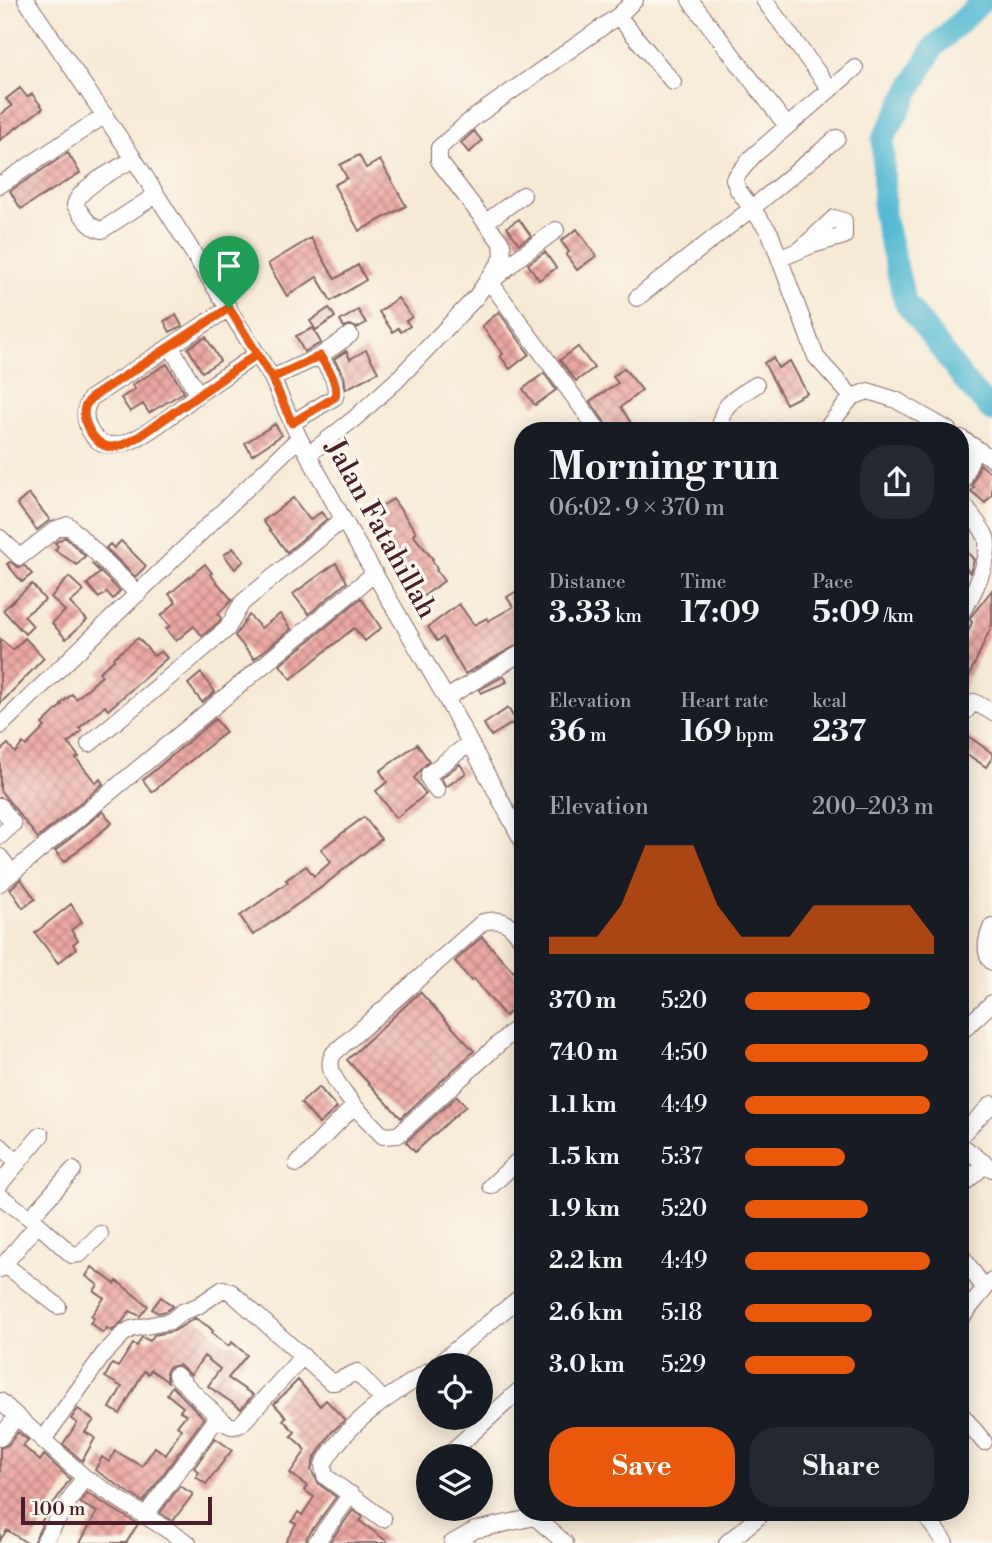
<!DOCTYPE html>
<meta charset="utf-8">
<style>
:root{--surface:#171b24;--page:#242831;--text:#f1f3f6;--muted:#9ea1a6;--accent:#ea580c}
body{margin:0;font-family:"Libre Bodoni",serif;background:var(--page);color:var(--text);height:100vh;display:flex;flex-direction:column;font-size:26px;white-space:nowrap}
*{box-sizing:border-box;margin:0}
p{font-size:23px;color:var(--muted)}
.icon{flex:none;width:38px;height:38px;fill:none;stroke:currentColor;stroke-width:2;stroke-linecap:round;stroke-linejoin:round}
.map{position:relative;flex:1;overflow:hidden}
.drawer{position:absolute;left:514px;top:422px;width:455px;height:1099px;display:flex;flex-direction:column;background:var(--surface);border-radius:28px;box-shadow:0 4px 18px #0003}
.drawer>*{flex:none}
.controls{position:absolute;left:416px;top:1353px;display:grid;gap:14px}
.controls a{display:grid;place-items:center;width:77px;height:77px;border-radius:50%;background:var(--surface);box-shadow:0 4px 18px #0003;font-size:35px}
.scale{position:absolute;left:21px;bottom:18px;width:191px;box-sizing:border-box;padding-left:7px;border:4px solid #4a1f2b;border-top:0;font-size:19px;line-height:24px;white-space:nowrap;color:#4a1f2b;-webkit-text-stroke:5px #fbf7ec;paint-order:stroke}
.pin{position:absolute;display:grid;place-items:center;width:60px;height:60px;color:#fff;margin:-72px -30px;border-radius:50% 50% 50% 0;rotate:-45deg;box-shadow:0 0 7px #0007}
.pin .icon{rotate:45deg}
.round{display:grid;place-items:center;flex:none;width:74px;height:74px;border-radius:28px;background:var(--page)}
.head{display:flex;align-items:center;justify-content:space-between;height:119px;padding:0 35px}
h1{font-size:38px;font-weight:800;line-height:52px}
.stats{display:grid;grid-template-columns:repeat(3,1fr);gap:10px;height:119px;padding:7px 35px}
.stats div{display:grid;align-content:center}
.stats b{font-size:30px;font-weight:800}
.stats small{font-size:19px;font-weight:400}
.stats p{font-size:19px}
.chart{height:196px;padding:14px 35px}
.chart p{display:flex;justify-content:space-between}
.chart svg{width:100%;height:126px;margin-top:7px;fill:var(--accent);opacity:.7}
.button{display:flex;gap:14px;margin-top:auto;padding:14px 35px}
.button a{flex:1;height:80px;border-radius:28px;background:var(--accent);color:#fff;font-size:28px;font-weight:800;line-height:80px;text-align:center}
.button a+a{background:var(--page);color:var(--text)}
ul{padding:0 35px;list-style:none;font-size:23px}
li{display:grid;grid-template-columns:112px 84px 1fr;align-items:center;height:52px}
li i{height:18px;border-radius:9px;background:var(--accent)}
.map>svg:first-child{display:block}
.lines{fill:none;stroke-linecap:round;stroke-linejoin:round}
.river{stroke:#56bad4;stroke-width:23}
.building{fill:url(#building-cross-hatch)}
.minor-casing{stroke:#876666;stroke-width:18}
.minor{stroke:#fff;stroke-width:16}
.route-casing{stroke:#fff;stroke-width:14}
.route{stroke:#ea580c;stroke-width:9}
.labels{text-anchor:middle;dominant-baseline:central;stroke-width:7;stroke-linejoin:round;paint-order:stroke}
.street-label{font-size:28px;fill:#4a1f2b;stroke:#fbf7ec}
</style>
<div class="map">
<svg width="992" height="1543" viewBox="0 0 992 1543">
<defs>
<pattern id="building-cross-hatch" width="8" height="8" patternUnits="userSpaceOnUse" patternTransform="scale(1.75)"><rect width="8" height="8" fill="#eba8a1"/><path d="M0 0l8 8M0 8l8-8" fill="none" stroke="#c08883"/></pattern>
</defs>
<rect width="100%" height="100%" fill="#fbf7ec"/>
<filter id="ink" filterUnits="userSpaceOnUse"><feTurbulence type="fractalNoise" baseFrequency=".0143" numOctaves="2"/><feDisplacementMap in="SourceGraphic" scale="14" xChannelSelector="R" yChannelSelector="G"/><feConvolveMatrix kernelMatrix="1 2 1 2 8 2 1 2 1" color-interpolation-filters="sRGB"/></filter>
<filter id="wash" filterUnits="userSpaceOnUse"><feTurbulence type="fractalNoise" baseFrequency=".00686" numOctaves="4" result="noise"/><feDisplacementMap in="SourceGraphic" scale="28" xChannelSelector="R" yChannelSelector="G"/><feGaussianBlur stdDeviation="1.57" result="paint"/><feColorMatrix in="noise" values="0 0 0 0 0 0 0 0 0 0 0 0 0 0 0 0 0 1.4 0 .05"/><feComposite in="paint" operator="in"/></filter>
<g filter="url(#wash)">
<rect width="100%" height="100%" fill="#f7ead5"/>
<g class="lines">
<path class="river" d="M983,0l-50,48 -50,91 1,77 21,86 63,83 24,26"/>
</g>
<g id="blocks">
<path class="building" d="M20,88l7,9 5,-3 11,14 -43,32v-25l12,-9 -6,-7z
M474,131l8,10 -13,12 -8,-10z
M68,153l12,20 -59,36 -11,-18z
M359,155l7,13 14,-8 26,46 -47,25 -25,-46 13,-7 -7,-13z
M519,219l12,17 -12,8 -12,-17z
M577,229l19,27 -19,14 -11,-15 3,-3 -8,-11z
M311,238l24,41 23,-14 8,15 -35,21 -14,-24 -30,19 -19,-32z
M545,252l11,16 -17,12 -11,-16z
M398,298l14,19 -6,4 4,5 -9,6 -3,-4 -5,4 -14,-20z
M329,308l6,9 -19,13 -6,-9z
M358,310l8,13 -9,5 -7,-3 -6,2 -4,-6z
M499,312l30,42 -19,15 -10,-13 3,-2 -21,-28z
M176,315l6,11 -12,6 -6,-11z
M313,328l8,15 -17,9 -8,-16z
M206,337l14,24 -18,11 -14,-24z
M578,347l16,21 -18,13 -16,-21z
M366,350l12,22 -32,17 -2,-13 -10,-17 12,-8 4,8z
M773,358l5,10 12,-7 17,32 -21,11 -22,-41z
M167,364l17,28 -35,21 -6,-9 -13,8 -9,-14 14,-9 -3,-4z
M624,368l18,22 -21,17 14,23h-27l-2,-6 -16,-23 28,-18 -5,-6z
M544,373l12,17 -21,15 -12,-16z
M275,424l7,11 -30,20 -7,-12z
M980,464l12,10v21l-7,8 -14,-12 3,-4 -2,-1z
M29,494l21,26 -13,10 -20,-26z
M293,498l17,22 11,-8 6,7 -40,33 -24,-31z
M393,499l23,33 -3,3 20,24 -1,1 5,9 -1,1 8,11 -26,19 -30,-43 -23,-41z
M65,537l20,19 -8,9 -22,-15 3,-4 -3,-3z
M121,541l25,25 -11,11 -29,-29 4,-4 4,4z
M961,544l13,16 -4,13 -9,-11z
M233,548l11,13 -9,8 -11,-14z
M10,562l8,5 7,-1 7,8 -10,8 -15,-18z
M91,563l29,28 -7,8 -6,-7 -8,6 -12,-14 14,-12z
M336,563l11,19 -38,32 -16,-20z
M205,564l7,9 -2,1 22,26 -14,14 3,4 -2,4 -17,14 -8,-10 -18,15 -10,-12 4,-3 -9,-10 15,-14 -7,-8z
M69,577l15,14 -14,12 17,17 -21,19 -14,-16 13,-12 -14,-14z
M32,584l13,16 -21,16 9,10 -8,8 -22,-24z
M992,590v35l-31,69v-45l11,-27 -3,-3z
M517,591l6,9v42l-58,32 -22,-37 -6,4 -9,-14 31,-23 15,21 13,-7 1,3 25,-14 -6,-10z
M361,598l20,30 -16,13 -11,-13 -63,51 -11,-14z
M280,614l11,15 -37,30 -19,-23 14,-21 12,13z
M25,638l19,20 -44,46v-65l13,11z
M138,638l16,18 7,-5 6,7 -59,52 -3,-4 -26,22 3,3 -14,12 11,14 -3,1 20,25 4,-4 3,5 -65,54 -38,-48v-39l8,-7 7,9 8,-10 3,3 19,-19 -3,-3 20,-19 -1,-1 11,-10 4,5 26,-23 -3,-4 15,-12 -1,-2z
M201,673l14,19 -13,10 -14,-18z
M504,676l3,6 -26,11 -2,-3z
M508,708l8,13 -25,15 -7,-12z
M215,719l11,13 -74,60 -9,-12z
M961,731l31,22v5l-6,9 -25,-17z
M417,744l12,17 -15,17 12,16 -30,24 -20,-27 11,-9 -7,-11z
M460,764l6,9 -20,14 -5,-9z
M103,811l9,12 -48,39 -9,-11z
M364,817l17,22 -59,48 -69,48 -13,-19 48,-34 -2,-2 20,-14 8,10 17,-14 -10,-13z
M21,879l14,20 -12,9 -13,-19z
M71,904l11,18 -11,8 7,10 -5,4 3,5 -18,14 -23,-30z
M482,937l41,45v19l-18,15 -31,-37 -3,2 -16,-20z
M420,992l54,59 -73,67 -54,-58z
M319,1087l18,21 -18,16 -18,-21z
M457,1096l9,10 -51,46 -9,-10z
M92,1267l23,17 2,-3 31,25 -8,10 -10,-5 -8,11 -10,9 -5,-3 -4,5 -13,-10 4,-5 -3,-2 13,-18 -10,-7 4,-6 -12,-9z
M161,1297l12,9 -7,5 -8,2 -6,-4z
M195,1318l14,9 4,4 -1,2 16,13 4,-4 15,13 -19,23 25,17 -12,14 -33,-23 12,-17 -16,-13 -13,19 -12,-10 -10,2 -3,6 2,9 -17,-12 -3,4 -4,-3 -24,43 -10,-6 12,-21 -17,-10 7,-13 6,3 15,-23 4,2 5,-9 8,4 4,-6 20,-4z
M298,1380l22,26 6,-6 19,20 -14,13 -17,26 -3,11 8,14 17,13 -29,40 -1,6h-21l11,-19 -4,-2 6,-10 4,3 12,-18 -10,-7 3,-4 -17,-13 16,-23 -15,-14 4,-4 -12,-12 3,-3 -12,-13z
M172,1386l32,32 -61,84 -48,-32 7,-13 7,5 6,-11 27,15 13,-19 11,8 15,-26 -4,-3 9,-11 -6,-4 3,-4 -16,-13z
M78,1409l16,11 -9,12 10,6 -13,23 -19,-17 14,-21 -6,-4z
M18,1432l10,8 -5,6 17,15 4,-6 26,24 -29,43 2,1 -10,20h-6l-20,-13 -7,10v-92l8,-3z
M215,1438l17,12 -26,34 -10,-7 3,-5 -5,-4z
M180,1486l13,8 -20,27 -13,-8z
M87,1493l51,31 -12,19h-46l17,-31 -17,-9z
M353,1510l10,7 -3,4 29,22h-60z"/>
</g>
</g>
<g filter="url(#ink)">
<use href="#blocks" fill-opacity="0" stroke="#876666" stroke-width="2"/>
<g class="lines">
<defs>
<path id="minor" d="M26,0l108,159 138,219 27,60 44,81 103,179 77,144
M690,0l97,126
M764,0l66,89
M618,16l55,66
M134,159c-16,9 -55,28 -59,46 8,10 14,23 27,25l54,-35
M0,185l105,-70
M486,222l37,-27
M781,258l31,-13 32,-9v-15l-10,-3 -33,31
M498,276l19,-17 39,-29
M488,279l110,151
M637,298l114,-89 86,-71
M171,347l27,47c-24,18 -88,80 -109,35 -5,-12 -5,-20 2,-31l138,-90
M272,378l48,-22 30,-21
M198,394l59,-40
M852,397l16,-6 28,9 52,30
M292,423l43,-26c4,-16 -8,-29 -15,-41
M721,430c-3,-25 16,-33 35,-45
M825,430l27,-33 -36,-40 -46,-124 -32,-43 -4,-11 19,-23 102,-88
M961,438l31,21
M309,454l46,-36 42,-38 79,-83 23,-33 4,-8 -1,-12 -63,-83v-13l33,-29 146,-103 17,-16
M961,486l14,-39
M961,501c7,11 20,24 25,36 6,21 -14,60 -25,76
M0,538l20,19 36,-28 12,-4 70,69
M446,698l77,-46
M961,716l13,-14 18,10
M0,726l299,-288
M89,744l138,-115 15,-26 101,-84
M437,791l-8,-12v-5l41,-31
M0,806l13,18 -13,12
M0,857l12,16
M0,883l375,-310
M992,926c-5,11 -9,26 0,36
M961,1032l31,-29
M354,1106c-10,-16 -32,-35 -20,-53l149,-131c22,-5 28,3 40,19
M961,1135l31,-31
M961,1145l31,24
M0,1146l18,17
M297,1164l57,-58 29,30 15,-1 125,-113
M0,1184l41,-49
M491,1186l32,-30
M961,1186l24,-21
M0,1196l38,28 34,31 8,-1 20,-20
M30,1218l43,-48
M961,1255l23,33
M4,1264l54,42
M0,1269l38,-45
M961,1318l31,-38
M437,1365l86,-70
M0,1401l84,76 104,66
M961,1414l23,28
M218,1417c8,6 13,13 23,7l62,-68
M0,1438l17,-22
M43,1440l60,-85 20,-21 8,-5 40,-8 11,-9 16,-6 25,-17 8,3 100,90h4l22,-10 26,28
M449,1454l74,-67
M923,1512l22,31
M145,1516l73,-99 -42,-42
M535,1517l30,26
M383,1519l-58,-43 -2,-11c24,-43 66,-69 106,-94
M43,1543l41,-66
M316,1543l35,-49
M452,1543l23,-13 60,-13 5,-5
M727,1543l37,-31"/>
</defs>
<use href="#minor" class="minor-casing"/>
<use href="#minor" class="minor"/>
</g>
</g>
<g class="lines" filter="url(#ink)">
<defs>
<path id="route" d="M229,308l-138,90c-2,3 -5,6 -6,9 -4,15 9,37 24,40 11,1 22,-6 31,-11l117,-82 15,24 20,45 43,-26c4,-15 -8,-29 -15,-41l-48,22 -43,-70"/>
</defs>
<use href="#route" class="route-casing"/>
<use href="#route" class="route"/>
</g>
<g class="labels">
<g class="street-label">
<text transform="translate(381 529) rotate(61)">Jalan Fatahillah</text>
</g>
</g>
</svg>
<div class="controls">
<a><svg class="icon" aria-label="locate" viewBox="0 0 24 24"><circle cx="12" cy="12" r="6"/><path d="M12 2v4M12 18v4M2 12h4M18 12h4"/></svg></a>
<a><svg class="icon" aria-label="layers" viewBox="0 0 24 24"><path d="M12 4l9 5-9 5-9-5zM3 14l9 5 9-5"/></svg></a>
</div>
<div class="scale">100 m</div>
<div class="pin" style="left:229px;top:308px;background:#1e9e55"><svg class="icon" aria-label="arrive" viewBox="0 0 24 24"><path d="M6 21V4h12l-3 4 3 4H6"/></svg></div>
<section class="drawer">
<div class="head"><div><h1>Morning run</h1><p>06:02 · 9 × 370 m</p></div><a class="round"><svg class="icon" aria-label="share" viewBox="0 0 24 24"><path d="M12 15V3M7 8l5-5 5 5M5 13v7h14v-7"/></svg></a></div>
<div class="stats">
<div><p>Distance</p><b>3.33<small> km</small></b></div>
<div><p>Time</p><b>17:09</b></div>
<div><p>Pace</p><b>5:09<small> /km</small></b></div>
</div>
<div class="stats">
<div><p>Elevation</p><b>36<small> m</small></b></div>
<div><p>Heart rate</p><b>169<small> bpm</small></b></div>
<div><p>kcal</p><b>237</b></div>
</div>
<div class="chart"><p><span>Elevation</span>200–203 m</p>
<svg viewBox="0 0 160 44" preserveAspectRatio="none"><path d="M0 44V38L10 38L20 38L30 27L40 6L50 6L60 6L70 27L80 38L90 38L100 38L110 27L120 27L130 27L140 27L150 27L160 38V44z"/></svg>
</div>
<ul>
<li><b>370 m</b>5:20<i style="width:66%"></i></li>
<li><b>740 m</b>4:50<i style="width:97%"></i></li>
<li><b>1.1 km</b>4:49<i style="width:98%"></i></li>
<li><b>1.5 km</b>5:37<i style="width:53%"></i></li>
<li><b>1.9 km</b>5:20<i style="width:65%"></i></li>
<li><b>2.2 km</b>4:49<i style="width:98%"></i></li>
<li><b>2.6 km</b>5:18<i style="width:67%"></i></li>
<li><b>3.0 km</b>5:29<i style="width:58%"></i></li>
</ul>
<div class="button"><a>Save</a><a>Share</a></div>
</section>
</div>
